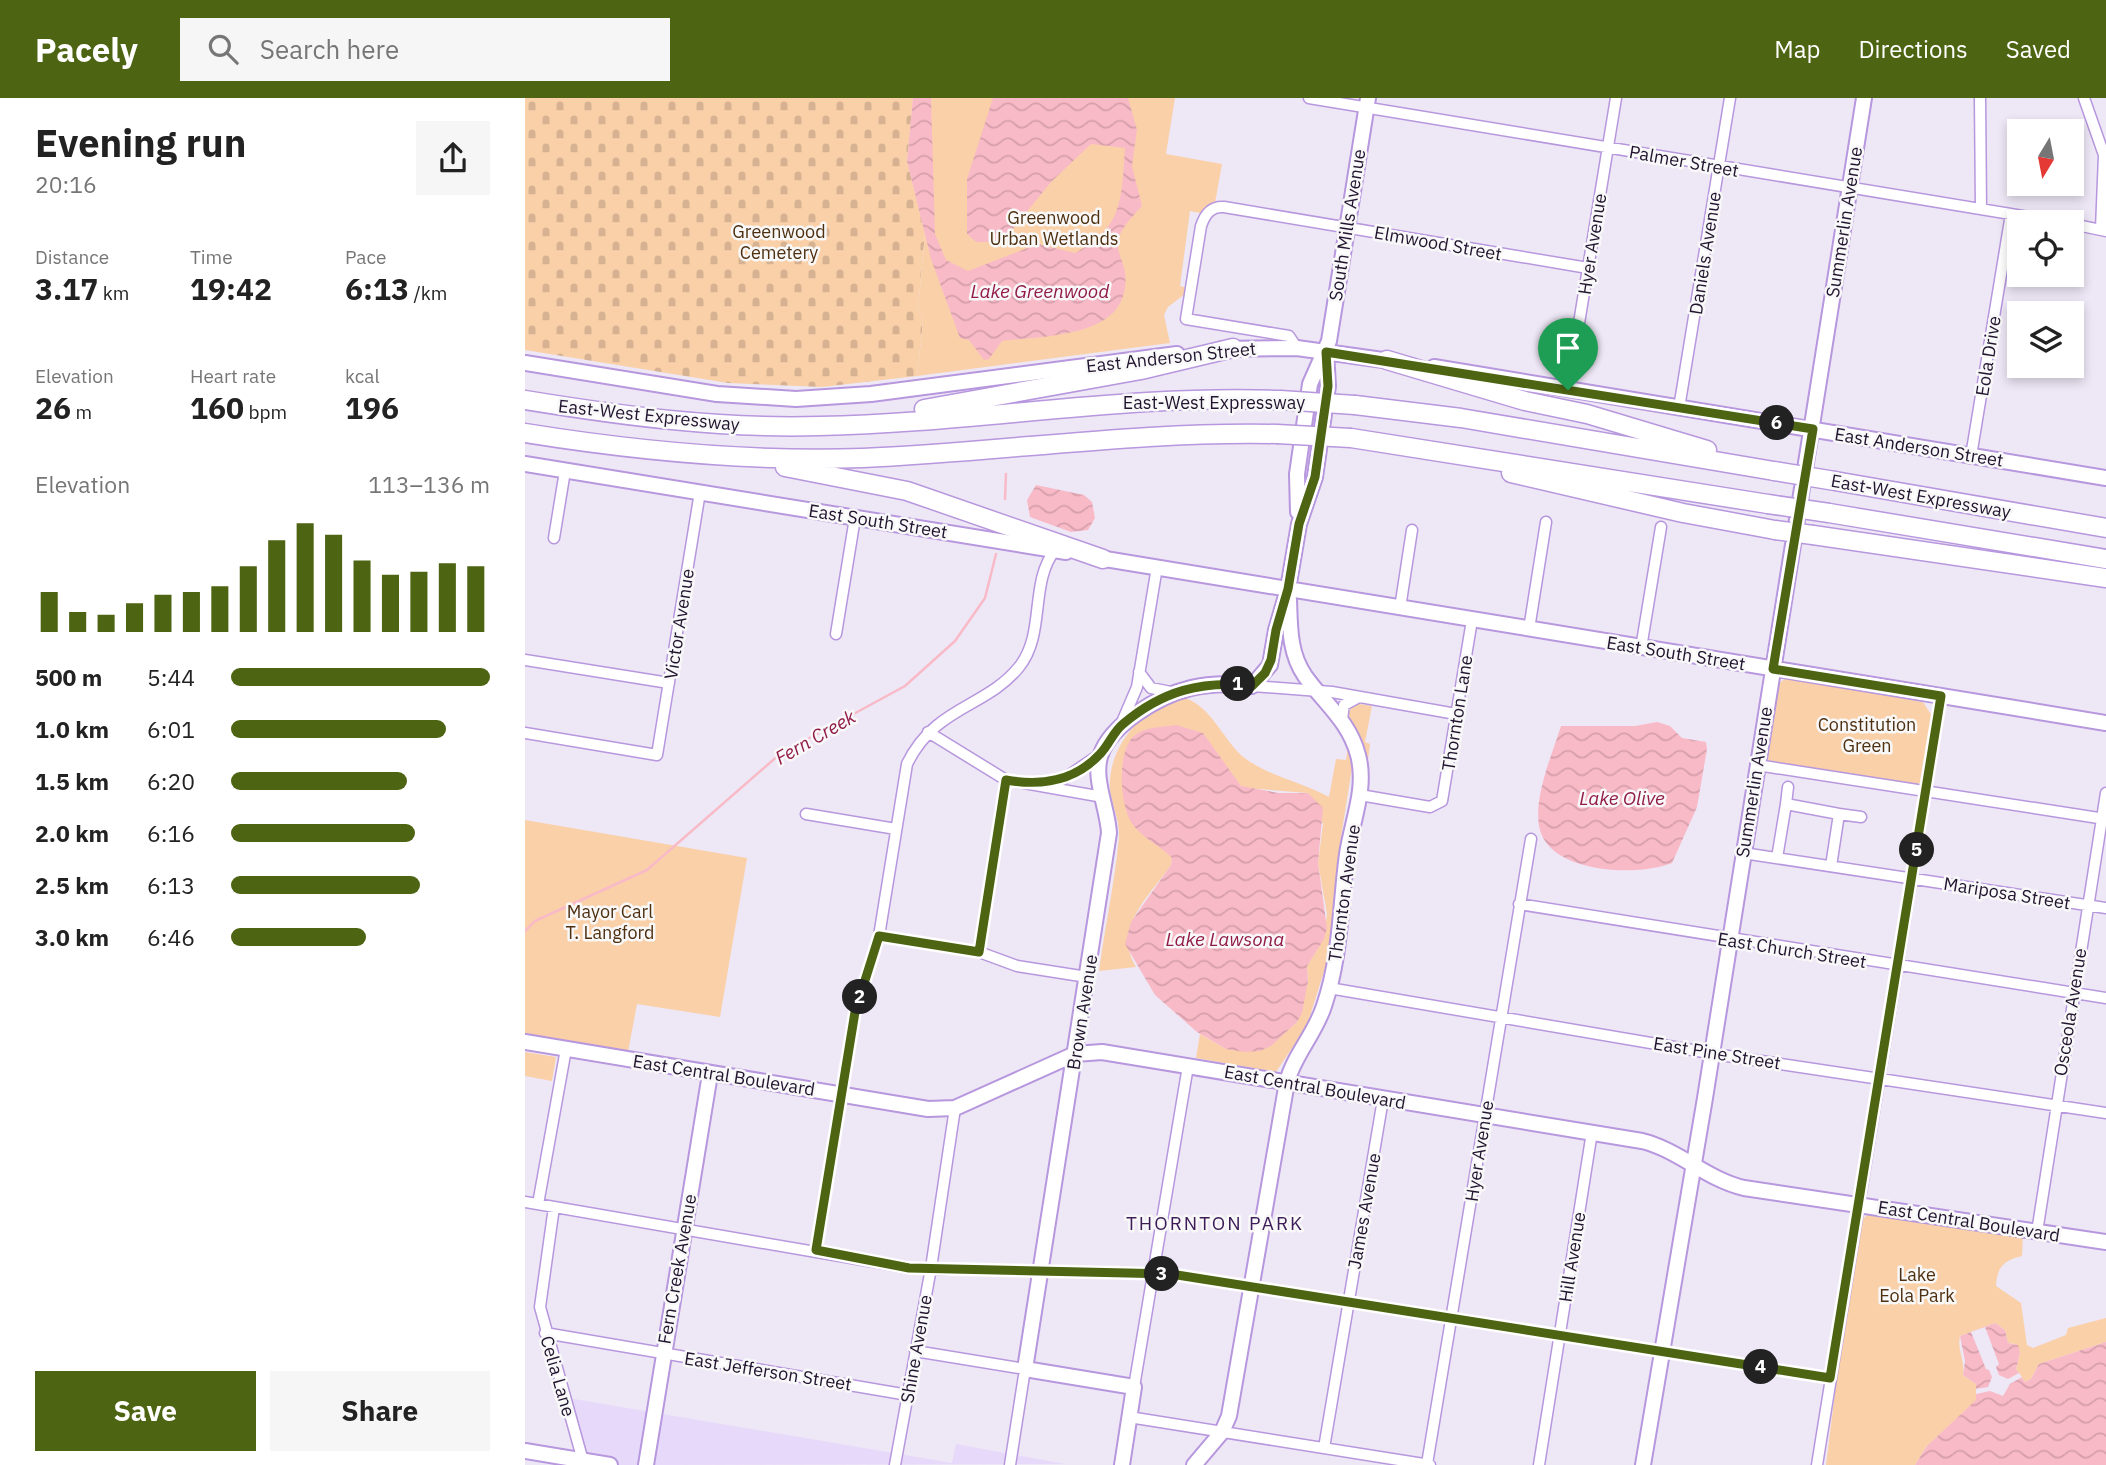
<!DOCTYPE html>
<meta charset="utf-8">
<style>
:root{--surface:#fff;--page:#f6f6f6;--text:#222;--muted:#767676;--accent:#4d6412}
body{margin:0;font-family:"IBM Plex Sans",sans-serif;background:var(--page);color:var(--text);height:100vh;display:flex;flex-direction:column;font-size:26px;white-space:nowrap}
*{box-sizing:border-box;margin:0}
p{font-size:23px;color:var(--muted)}
.icon{flex:none;width:38px;height:38px;fill:none;stroke:currentColor;stroke-width:2;stroke-linecap:round;stroke-linejoin:round}
.map{position:relative;flex:1;overflow:hidden}
.sheet{display:flex;flex-direction:column;background:var(--surface);width:525px}
.sheet>*{flex:none}
.needle{width:46px;rotate:190deg}
.fabs{position:absolute;left:1482px;top:21px;display:grid;gap:14px}
.fabs a{display:grid;place-items:center;width:77px;height:77px;border-radius:0px;background:var(--surface);box-shadow:0 4px 10px #0003;font-size:35px}
.pin{position:absolute;display:grid;place-items:center;width:60px;height:60px;color:#fff;margin:-72px -30px;border-radius:50% 50% 50% 0;rotate:-45deg;box-shadow:0 0 7px #0007}
.pin .icon{rotate:45deg}
.km{position:absolute;width:35px;height:35px;margin:-18px;border-radius:50%;background:#222;color:#fff;font-size:19px;line-height:35px;text-align:center}
.round{display:grid;place-items:center;flex:none;width:74px;height:74px;border-radius:0px;background:var(--page)}
.head{display:flex;align-items:center;justify-content:space-between;height:119px;padding:0 35px}
h1{font-size:38px;font-weight:700;line-height:52px}
.figures{display:grid;grid-template-columns:repeat(3,1fr);gap:10px;height:119px;padding:7px 35px}
.figures div{display:grid;align-content:center}
.figures b{font-size:30px;font-weight:700}
.figures small{font-size:19px;font-weight:400}
.figures p{font-size:19px}
.chart{height:196px;padding:14px 35px}
.chart p{display:flex;justify-content:space-between}
.chart svg{width:100%;height:126px;margin-top:7px;stroke:var(--accent);stroke-width:6}
.button{display:flex;gap:14px;margin-top:auto;padding:14px 35px}
.button a{flex:1;height:80px;border-radius:0px;background:var(--accent);color:#fff;font-size:28px;font-weight:700;line-height:80px;text-align:center}
.button a+a{background:var(--page);color:var(--text)}
ul{padding:0 35px;list-style:none;font-size:23px}
li{display:grid;grid-template-columns:112px 84px 1fr;align-items:center;height:52px}
li i{height:18px;border-radius:9px;background:var(--accent)}
header{display:flex;align-items:center;gap:42px;box-sizing:border-box;height:98px;padding:0 35px;background:var(--accent);color:#fff}
header strong{font-size:33px}
nav{display:flex;gap:38px;margin-inline-start:auto;font-size:24px}
.search{width:490px;height:63px;background:var(--page);display:flex;align-items:center;gap:18px;box-sizing:border-box;padding:0 24px;border-radius:0px;color:var(--muted);font-size:26px}
main{display:flex;flex:1;min-height:0}
.map>svg:first-child{display:block}
.built{fill:#e7d9fa}
.cemetery{fill:url(#cemetery-stones)}
.park{fill:#fad0a9}
.water{fill:url(#water-waves)}
.pier{fill:#eee7f6}
.lines{fill:none;stroke-linecap:round;stroke-linejoin:round}
.stream{stroke:#f9bac7;stroke-width:2.5}
.street-casing{stroke:#b797dd;stroke-width:13}
.secondary-casing{stroke:#b797dd;stroke-width:18}
.highway-casing{stroke:#b797dd;stroke-width:21}
.street{stroke:#fff;stroke-width:10}
.secondary{stroke:#fff;stroke-width:14}
.highway{stroke:#fff;stroke-width:18}
.highway-bridge-casing{stroke:#b797dd;stroke-width:21;stroke-linecap:butt}
.highway-bridge{stroke:#fff;stroke-width:18}
.route-casing{stroke:#fff;stroke-width:14}
.route{stroke:#4d6412;stroke-width:9}
.labels{text-anchor:middle;dominant-baseline:central;stroke-width:5;stroke-linejoin:round;paint-order:stroke}
.street-label{font-size:18px;fill:#21142f;stroke:#f8f8f8}
.park-label{font-size:18px;fill:#4e3010;stroke:#f8f8f8}
.water-label{font-size:19px;font-style:italic;fill:#911b47;stroke:#f8f8f8}
.neighbourhood-label{font-size:19px;letter-spacing:2px;fill:#3c1d59;stroke:#f8f8f8}
</style>
<header>
<strong>Pacely</strong>
<div class="search"><svg class="icon" aria-label="search" viewBox="0 0 24 24"><circle cx="10" cy="10" r="6"/><path d="M15 15l6 6"/></svg>Search here</div>
<nav><a>Map</a><a>Directions</a><a>Saved</a></nav>
</header>
<main>
<section class="sheet">
<div class="head"><div><h1>Evening run</h1><p>20:16</p></div><a class="round"><svg class="icon" aria-label="share" viewBox="0 0 24 24"><path d="M12 15V3M7 8l5-5 5 5M5 13v7h14v-7"/></svg></a></div>
<div class="figures">
<div><p>Distance</p><b>3.17<small> km</small></b></div>
<div><p>Time</p><b>19:42</b></div>
<div><p>Pace</p><b>6:13<small> /km</small></b></div>
</div>
<div class="figures">
<div><p>Elevation</p><b>26<small> m</small></b></div>
<div><p>Heart rate</p><b>160<small> bpm</small></b></div>
<div><p>kcal</p><b>196</b></div>
</div>
<div class="chart"><p><span>Elevation</span>113–136 m</p>
<svg viewBox="0 0 160 44" preserveAspectRatio="none"><path d="M5 44V30M15 44V37M25 44V38M35 44V34M45 44V31M55 44V30M65 44V28M75 44V21M85 44V12M95 44V6M105 44V10M115 44V19M125 44V24M135 44V23M145 44V20M155 44V21"/></svg>
</div>
<ul>
<li><b>500 m</b>5:44<i style="width:100%"></i></li>
<li><b>1.0 km</b>6:01<i style="width:83%"></i></li>
<li><b>1.5 km</b>6:20<i style="width:68%"></i></li>
<li><b>2.0 km</b>6:16<i style="width:71%"></i></li>
<li><b>2.5 km</b>6:13<i style="width:73%"></i></li>
<li><b>3.0 km</b>6:46<i style="width:52%"></i></li>
</ul>
<div class="button"><a>Save</a><a>Share</a></div>
</section>
<div class="map">
<svg width="1581" height="1367" viewBox="0 0 1581 1367">
<defs>
<pattern id="cemetery-stones" width="16" height="16" patternUnits="userSpaceOnUse" patternTransform="scale(1.75)"><rect width="16" height="16" fill="#fad0a9"/><path d="M2 7V4a2 2 0 0 1 4 0v3zM10 15v-3a2 2 0 0 1 4 0v3z" fill="#d6b292"/></pattern>
<pattern id="water-waves" width="16" height="10" patternUnits="userSpaceOnUse" patternTransform="scale(1.75)"><rect width="16" height="10" fill="#f9bac7"/><path d="M0 5q4-4 8 0t8 0" fill="none" stroke="#d59fab"/></pattern>
</defs>
<rect width="100%" height="100%" fill="#eee7f6"/>
<path class="built" d="M43,1300l384,65 4,-19 109,20 -455,1 -23,-4z"/>
<path class="cemetery" d="M0,0h388l-6,63 18,72 -7,76 5,13 -6,54 -95,11 -94,-4 -203,-33z"/>
<path class="park" d="M388,0h262l-9,56 56,10 -7,39 -15,10 -10,-2 -10,75 7,2 -2,6 -17,13 -4,8 6,28 -253,33 6,-54 -5,-13 7,-76 -18,-72z
M1261,580l137,24 9,14 -11,67 -8,2 -144,-24 -5,-11 14,-66z
M660,600c26,9 37,39 56,57 23,20 61,27 88,42l7,-38 10,1 6,-37 -4,-8 5,-12 19,3 -7,36 5,2 -3,24h-15l-12,75 -6,91 -6,24 -21,68 -31,46 -80,-14 4,-24 26,15 58,-16 13,-11 11,-41 -1,-15 17,-28 3,-24 -9,-51 5,-39 -15,-31 -61,-5 -6,-2 -11,-13 -64,79 6,5 -1,8c-22,32 -59,63 -35,102l-37,4c6,-45 16,-89 20,-134 1,-16 -7,-31 -9,-47 -3,-44 33,-84 75,-92z
M0,722l222,38 -27,159 -83,-13 -9,48 -103,-16z
M0,954l31,5 -4,24 -27,-5z
M1345,1114l153,22 -1,22c-18,4 -25,11 -26,30l25,17 6,42 6,3 33,-13 2,-7 38,-10v24l-67,22 -8,15 -6,3 -9,-13 4,-16 -5,-9 -7,-1 -3,-13 -10,-7 -35,13c-3,13 5,25 3,39l13,9v17l-49,45 -12,19h-89l14,-113 22,-132z"/>
<path class="water" d="M388,0h18l4,136 11,26 22,11 70,-27 37,9c49,-26 46,-54 50,-105l-34,-4 -40,38 -39,48 -18,12h-18l-9,-8v-55l26,-81h135l9,32 -5,36 10,40c-10,12 -25,24 -24,41 1,9 6,17 7,26 7,65 -77,62 -123,68l-13,18 -5,1 -15,-20 -9,-2 -29,-79 -24,-98z
M511,387l48,10 8,7 3,16 -7,12 -17,2 -41,-15 -3,-17z
M1132,624l13,4 12,12 24,4 1,7 -10,58 -25,56c-34,14 -125,11 -133,-37 -5,-31 13,-71 22,-100h74z
M651,627l27,8 38,53 37,7h30l15,15 -5,55 9,65 -3,11 -17,27 1,15 -6,32 -5,9 -26,24 -11,5 -15,1 -19,-3 -29,-17 -42,-37 -30,-51 6,-22 40,-57 1,-7c-12,-13 -31,-20 -41,-36 -11,-18 -15,-72 4,-87 11,-8 27,-8 41,-10z
M1470,1225l10,7 3,13 10,2 2,8 -4,16 9,13 6,-3 8,-15 67,-22v123h-191l12,-19 49,-46v-16l-13,-9 2,-14 -5,-25z"/>
<path class="pier" d="M1460,1229l14,37 -3,3 3,8 9,4 11,-6 3,4 -12,7 -7,12 -13,-5 -14,3v-5l12,-2 4,-10 -3,-7 -3,-1 -15,-37z"/>
<g class="lines">
<path class="stream" d="M480,401l1,-25
M0,833l10,-10 112,-51 133,-116 125,-68 50,-45 30,-43 11,-44"/>
<defs>
<path id="street" d="M784,0l750,124
M1455,0l1,111
M1559,0l20,57 -3,74
M1547,126l34,7
M772,250l-8,-12 -103,-17 15,-93c4,-12 10,-20 23,-19l364,61
M1043,292l48,-292
M1154,310l51,-310
M1446,358l40,-242
M29,440l11,-67
M875,510l12,-78
M1004,531l17,-107
M311,536l19,-116
M1116,550l20,-121
M0,562l144,23
M614,574l12,16 20,4
M727,588l80,6 124,22
M817,621l2,-14 13,-7
M597,624l15,-35 20,-120
M403,634l78,48 97,17
M0,635l132,22 43,-263
M1232,667l348,54
M518,685l22,-5 35,-24
M835,697l70,12 12,-6 30,-181
M1261,706l2,-17
M281,716l90,15
M1314,716l22,3
M1218,755l363,55
M1252,760l9,-54 53,10 -8,52
M994,806l587,94
M354,838l100,16 38,14 70,11
M454,854l27,-172
M804,890l392,67 385,58
M0,1104l384,66 262,6 659,104
M13,1106l28,-155
M29,1109l-14,100 43,154
M1512,1134l69,-439
M291,1152l39,-238 24,-76 28,-172c28,-58 79,-56 112,-97 27,-33 10,-84 36,-117
M20,1235l363,62
M390,1253l110,18 -15,96
M609,1289l54,-321
M604,1319l301,48
M799,1350l59,-349
M902,1366l104,-625
M370,1367l36,-197 24,-160
M1014,1367l53,-333
M1292,1367l124,-769"/>
<path id="secondary" d="M697,251l75,-1 100,14
M0,265l192,31 79,5 75,-5 306,-40
M909,269l672,111
M0,366l541,88
M773,414l-1,-38 13,-90 19,-43 39,-243
M568,459l1013,166
M0,944l403,67 27,-1 120,-54 27,-2 540,89c37,9 64,38 102,47l362,54
M0,1353l85,14
M121,1367l64,-391
M597,1367l12,-78 -109,-18 84,-536c-1,-24 -17,-56 -8,-79 6,-17 21,-30 35,-40 37,-26 71,-34 116,-28l18,-21 6,-35 12,-41 11,-65 16,-47 13,-91 -2,-34
M669,1367l28,-33 7,-16 58,-334c7,-27 28,-48 37,-76 17,-50 16,-100 23,-152 5,-33 20,-66 11,-99 -9,-34 -34,-52 -53,-79 -16,-23 -15,-50 -16,-77
M1118,1367l62,-367 159,-1000"/>
<path id="highway" d="M862,262l138,41 62,13 120,36
M0,302c98,16 196,29 295,26 154,-3 305,-32 460,-26
M830,307l106,13 313,53
M399,311l217,-39 92,-22
M0,335c112,18 225,29 338,25 139,-6 275,-27 414,-24
M826,340l417,66
M260,369l122,24 196,68
M986,375l172,40 92,17
M1310,383l271,47
M1304,415l277,46
M1288,437l293,43"/>
</defs>
<use href="#street" class="street-casing"/>
<use href="#secondary" class="secondary-casing"/>
<use href="#highway" class="highway-casing"/>
<use href="#street" class="street"/>
<use href="#secondary" class="secondary"/>
<use href="#highway" class="highway"/>
<defs>
<path id="highway-bridge" d="M755,302l75,5
M752,336l74,4
M1249,373l61,10
M1243,406l61,9
M1250,432l38,5"/>
</defs>
<use href="#highway-bridge" class="highway-bridge-casing"/>
<use href="#highway-bridge" class="highway-bridge"/>
</g>
<g class="lines">
<defs>
<path id="route" d="M801,254l487,77 -40,240 168,27 -111,682 -659,-104 -262,-6 -93,-18 39,-238 24,-76 100,16 27,-172c35,6 68,2 94,-26 9,-9 13,-22 23,-30 39,-33 79,-44 129,-38l13,-13 6,-13 5,-30 12,-41 11,-65 16,-47 13,-91z"/>
</defs>
<use href="#route" class="route-casing"/>
<use href="#route" class="route"/>
</g>
<g class="labels">
<g class="street-label">
<text transform="translate(1159 63) rotate(10)">Palmer Street</text>
<text transform="translate(1319 124) rotate(-81)">Summerlin Avenue</text>
<text transform="translate(822 127) rotate(-81)">South Mills Avenue</text>
<text transform="translate(913 145) rotate(10)">Elmwood Street</text>
<text transform="translate(1067 146) rotate(-81)">Hyer Avenue</text>
<text transform="translate(1180 155) rotate(-81)">Daniels Avenue</text>
<text transform="translate(1463 258) rotate(-81)">Eola Drive</text>
<text transform="translate(646 259) rotate(-6)">East Anderson Street</text>
<text x="689" y="304">East-West Expressway</text>
<text transform="translate(124 317) rotate(6)">East-West Expressway</text>
<text transform="translate(1394 349) rotate(9)">East Anderson Street</text>
<text transform="translate(1396 398) rotate(10)">East-West Expressway</text>
<text transform="translate(353 423) rotate(9)">East South Street</text>
<text transform="translate(154 526) rotate(-81)">Victor Avenue</text>
<text transform="translate(1151 555) rotate(9)">East South Street</text>
<text transform="translate(932 615) rotate(-81)">Thornton Lane</text>
<text transform="translate(1229 684) rotate(-81)">Summerlin Avenue</text>
<text transform="translate(819 795) rotate(-82)">Thornton Avenue</text>
<text transform="translate(1482 795) rotate(9)">Mariposa Street</text>
<text transform="translate(1267 852) rotate(9)">East Church Street</text>
<text transform="translate(557 914) rotate(-81)">Brown Avenue</text>
<text transform="translate(1545 914) rotate(-81)">Osceola Avenue</text>
<text transform="translate(1192 955) rotate(9)">East Pine Street</text>
<text transform="translate(199 977) rotate(9)">East Central Boulevard</text>
<text transform="translate(790 989) rotate(10)">East Central Boulevard</text>
<text transform="translate(954 1053) rotate(-81)">Hyer Avenue</text>
<text transform="translate(839 1113) rotate(-80)">James Avenue</text>
<text transform="translate(1444 1123) rotate(9)">East Central Boulevard</text>
<text transform="translate(1047 1159) rotate(-81)">Hill Avenue</text>
<text transform="translate(152 1171) rotate(-80)">Fern Creek Avenue</text>
<text transform="translate(391 1251) rotate(-80)">Shine Avenue</text>
<text transform="translate(243 1273) rotate(9)">East Jefferson Street</text>
<text transform="translate(33 1278) rotate(74)">Celia Lane</text>
</g>
<g class="park-label">
<text x="529" y="119">Greenwood<tspan x="529" dy="21">Urban Wetlands</tspan></text>
<text x="254" y="133">Greenwood<tspan x="254" dy="21">Cemetery</tspan></text>
<text x="1342" y="626">Constitution<tspan x="1342" dy="21">Green</tspan></text>
<text x="85" y="813">Mayor Carl<tspan x="85" dy="21">T. Langford</tspan></text>
<text x="1392" y="1176">Lake<tspan x="1392" dy="21">Eola Park</tspan></text>
</g>
<g class="water-label">
<text x="515" y="193">Lake Greenwood</text>
<text transform="translate(290 639) rotate(-30)">Fern Creek</text>
<text x="1097" y="700">Lake Olive</text>
<text x="700" y="841">Lake Lawsona</text>
</g>
<g class="neighbourhood-label">
<text x="690" y="1125">THORNTON PARK</text>
</g>
</g>
</svg>
<div class="fabs">
<a><svg class="needle" viewBox="-14 -14 28 28"><path d="M0-13l5 13h-10z" fill="#e53935"/><path d="M0 13l5-13h-10z" fill="#767676"/></svg></a>
<a><svg class="icon" aria-label="locate" viewBox="0 0 24 24"><circle cx="12" cy="12" r="6"/><path d="M12 2v4M12 18v4M2 12h4M18 12h4"/></svg></a>
<a><svg class="icon" aria-label="layers" viewBox="0 0 24 24"><path d="M12 4l9 5-9 5-9-5zM3 14l9 5 9-5"/></svg></a>
</div>
<div class="pin" style="left:1043px;top:292px;background:#1e9e55"><svg class="icon" aria-label="arrive" viewBox="0 0 24 24"><path d="M6 21V4h12l-3 4 3 4H6"/></svg></div>
<b class="km" style="left:713px;top:586px">1</b>
<b class="km" style="left:335px;top:899px">2</b>
<b class="km" style="left:637px;top:1176px">3</b>
<b class="km" style="left:1236px;top:1269px">4</b>
<b class="km" style="left:1392px;top:752px">5</b>
<b class="km" style="left:1252px;top:325px">6</b>
</div>
</main>
